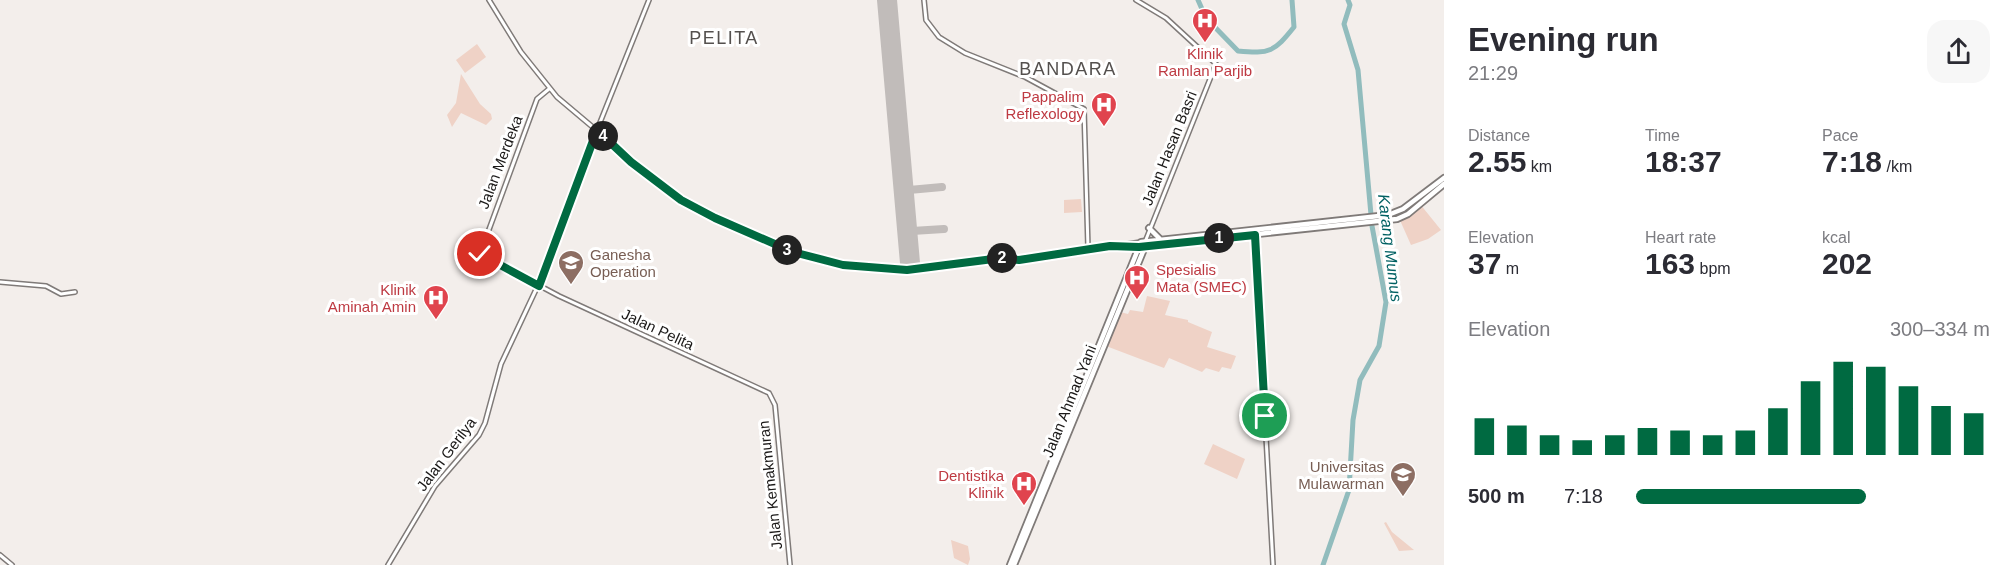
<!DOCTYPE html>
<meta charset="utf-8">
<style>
:root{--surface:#fff;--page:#f7f7f7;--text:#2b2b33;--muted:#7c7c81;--accent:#006a41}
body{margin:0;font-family:Arial,sans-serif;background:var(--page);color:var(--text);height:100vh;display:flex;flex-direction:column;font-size:22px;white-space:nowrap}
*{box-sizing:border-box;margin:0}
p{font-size:20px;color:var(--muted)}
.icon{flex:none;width:33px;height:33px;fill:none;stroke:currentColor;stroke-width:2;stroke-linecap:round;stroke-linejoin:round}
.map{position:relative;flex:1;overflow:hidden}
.sheet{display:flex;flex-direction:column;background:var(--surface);width:570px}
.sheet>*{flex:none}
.pin{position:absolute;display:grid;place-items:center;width:51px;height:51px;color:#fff;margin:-26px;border:3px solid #fff;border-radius:50%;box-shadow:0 2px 6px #0007}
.km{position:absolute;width:30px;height:30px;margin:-15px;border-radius:50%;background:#222;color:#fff;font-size:16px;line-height:30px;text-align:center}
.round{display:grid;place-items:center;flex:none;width:63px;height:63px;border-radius:18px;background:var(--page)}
.overview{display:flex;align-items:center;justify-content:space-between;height:102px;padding:0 24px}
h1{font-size:33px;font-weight:600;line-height:45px}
.stats{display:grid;grid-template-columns:repeat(3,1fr);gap:9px;height:102px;padding:6px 24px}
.stats div{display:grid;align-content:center}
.stats b{font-size:30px;font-weight:600}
.stats small{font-size:16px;font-weight:400}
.stats p{font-size:16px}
.chart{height:168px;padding:12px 24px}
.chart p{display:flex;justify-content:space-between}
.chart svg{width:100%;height:108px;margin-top:6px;stroke:var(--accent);stroke-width:6}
ul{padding:0 24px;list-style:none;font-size:20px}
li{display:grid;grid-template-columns:96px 72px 1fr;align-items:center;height:45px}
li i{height:15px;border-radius:8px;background:var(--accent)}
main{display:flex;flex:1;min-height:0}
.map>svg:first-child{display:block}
.green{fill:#efd2c6}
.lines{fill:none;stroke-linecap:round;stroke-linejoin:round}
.river{stroke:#91bcbd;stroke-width:5}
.taxiway{stroke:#c1bcba;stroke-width:8}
.runway{stroke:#c1bcba;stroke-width:20}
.minor-casing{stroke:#7f7a78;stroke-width:6}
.major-casing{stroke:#7f7a78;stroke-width:8}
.minor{stroke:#fff;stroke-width:3}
.major{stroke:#fff;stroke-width:4.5}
.route-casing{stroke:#fff;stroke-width:12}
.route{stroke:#006a41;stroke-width:8}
.labels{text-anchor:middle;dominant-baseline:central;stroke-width:6;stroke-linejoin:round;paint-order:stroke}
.health-label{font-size:15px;fill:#be3a42;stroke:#fff;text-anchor:end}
.street-label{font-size:15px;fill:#1b1918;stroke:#fff}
.education-label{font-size:15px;fill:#785e54;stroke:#fff;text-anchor:start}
.water-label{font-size:16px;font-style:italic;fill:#006062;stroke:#fff}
.quarter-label{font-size:18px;letter-spacing:1.5px;fill:#54504e;stroke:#fff}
</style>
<main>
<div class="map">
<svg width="1444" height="565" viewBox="0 0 1444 565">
<rect width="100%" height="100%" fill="#f3eeeb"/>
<path class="green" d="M477,44l9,13 -21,16 -9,-13z
M461,74l19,30 11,10 1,5 -6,6 -25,-12 -9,14 -5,-12 9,-12z
M1081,199l1,13 -18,1v-13z
M1420,204l21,26 -13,9 -17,6 -12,-27z
M1147,296l23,5 -5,14 23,5v2l24,10 -5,15 29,9 -5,13 -9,-2 -3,5 -13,-4 -4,4 -33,-14 -5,10 -58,-22 14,-34 8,2 2,-4 13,2z
M1213,444l32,15 -8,20 -33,-15z
M1386,522l6,10 22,18 -15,1 -15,-28z
M951,540l17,6 2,13 -2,6 -14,-7z"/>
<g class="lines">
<path class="river" d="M1198,0l8,18 32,33c32,3 36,1 56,-24l-2,-27
M1323,565l26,-75 4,-70 7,-40 19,-34 7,-44 -14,-76 -14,-156 -14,-46 6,-19 -2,-5"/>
<path class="taxiway" d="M904,199l5,-9 33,-3
M906,227l6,4 32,-2"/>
<path class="runway" d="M887,0l23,263"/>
<defs>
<path id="minor" d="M489,0l32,52 36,45 114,96 44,25 78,34 61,15 53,3 94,-12 18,2 122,-18
M924,0l2,20 13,17 26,16 60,24 59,32 4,139
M1136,0l30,18 50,46 -71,178
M549,89l-12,10 -57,155 79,42 210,97 6,12 15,160
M1255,235l18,330
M0,282l46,4 15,8 14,-2
M0,555l12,10
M388,565l47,-79 44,-51 6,-12 16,-59 47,-100 21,-64 80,-200"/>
<path id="major" d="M1149,228l11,11
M1145,246l252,-27 11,-5 36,-30
M1010,565l131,-323 247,-27 15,-6 41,-31
M1014,565l133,-323"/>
</defs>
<use href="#minor" class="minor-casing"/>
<use href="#major" class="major-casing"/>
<use href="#minor" class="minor"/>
<use href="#major" class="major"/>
</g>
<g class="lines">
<defs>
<path id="route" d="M480,254l59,32 58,-156 34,32 50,38 34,18 78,34 50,13 64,5 94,-12 18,2 91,-14 29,1 116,-12 10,181"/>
</defs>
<use href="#route" class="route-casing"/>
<use href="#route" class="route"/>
</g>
<defs>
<symbol id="hospital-pin" viewBox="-11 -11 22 30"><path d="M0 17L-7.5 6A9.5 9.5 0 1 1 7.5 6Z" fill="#e0444e" stroke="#fff"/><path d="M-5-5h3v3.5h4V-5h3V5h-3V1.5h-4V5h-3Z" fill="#fff"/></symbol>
<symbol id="university-pin" viewBox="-11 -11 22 30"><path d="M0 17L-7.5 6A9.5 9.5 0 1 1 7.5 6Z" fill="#8d6e63" stroke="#fff"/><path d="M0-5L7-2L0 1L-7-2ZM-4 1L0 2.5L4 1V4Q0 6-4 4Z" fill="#fff"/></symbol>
</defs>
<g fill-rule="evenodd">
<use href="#hospital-pin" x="1190" y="6" width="30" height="40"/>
<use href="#hospital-pin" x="1089" y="90" width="30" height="40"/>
<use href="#university-pin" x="556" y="248" width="30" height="40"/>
<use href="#hospital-pin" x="1122" y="263" width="30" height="40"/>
<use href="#hospital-pin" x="421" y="283" width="30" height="40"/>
<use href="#university-pin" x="1388" y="460" width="30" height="40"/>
<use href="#hospital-pin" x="1009" y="469" width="30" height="40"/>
</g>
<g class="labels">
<g class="health-label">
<text x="1205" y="53" text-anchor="middle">Klinik<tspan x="1205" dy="17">Ramlan Parjib</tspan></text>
<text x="1084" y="96">Pappalim<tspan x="1084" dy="17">Reflexology</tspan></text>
<text x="1156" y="269" text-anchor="start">Spesialis<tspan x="1156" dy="17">Mata (SMEC)</tspan></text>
<text x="416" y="289">Klinik<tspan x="416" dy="17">Aminah Amin</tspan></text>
<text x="1004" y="475">Dentistika<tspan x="1004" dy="17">Klinik</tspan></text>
</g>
<g class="street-label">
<text transform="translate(1169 148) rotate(-68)">Jalan Hasan Basri</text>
<text transform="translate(500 162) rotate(-69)">Jalan Merdeka</text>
<text transform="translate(658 329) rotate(25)">Jalan Pelita</text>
<text transform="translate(1069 401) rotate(-68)">Jalan Ahmad Yani</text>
<text transform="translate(446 454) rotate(-53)">Jalan Gerilya</text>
<text transform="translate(770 485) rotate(-96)">Jalan Kemakmuran</text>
</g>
<g class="education-label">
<text x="590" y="254">Ganesha<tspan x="590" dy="17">Operation</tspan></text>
<text x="1384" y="466" text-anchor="end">Universitas<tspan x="1384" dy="17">Mulawarman</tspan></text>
</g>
<g class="water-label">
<text transform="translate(1390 248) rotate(83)">Karang Mumus</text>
</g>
<g class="quarter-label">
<text x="724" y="38">PELITA</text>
<text x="1068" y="69">BANDARA</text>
</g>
</g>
</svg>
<div class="pin" style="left:1265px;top:416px;background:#1e9e55"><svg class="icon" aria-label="arrive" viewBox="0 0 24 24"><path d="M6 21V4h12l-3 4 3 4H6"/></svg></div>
<div class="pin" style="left:480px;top:254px;background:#d93025"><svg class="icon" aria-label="check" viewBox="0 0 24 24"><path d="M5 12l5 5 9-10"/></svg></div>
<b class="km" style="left:1219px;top:238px">1</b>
<b class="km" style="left:1002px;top:258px">2</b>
<b class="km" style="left:787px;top:250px">3</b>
<b class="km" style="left:603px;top:136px">4</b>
</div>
<section class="sheet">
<div class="overview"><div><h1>Evening run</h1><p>21:29</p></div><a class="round"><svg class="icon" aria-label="share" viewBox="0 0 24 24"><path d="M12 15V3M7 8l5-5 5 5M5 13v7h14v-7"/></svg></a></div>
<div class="stats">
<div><p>Distance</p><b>2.55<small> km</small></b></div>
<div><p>Time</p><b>18:37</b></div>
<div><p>Pace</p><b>7:18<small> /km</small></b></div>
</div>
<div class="stats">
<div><p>Elevation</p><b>37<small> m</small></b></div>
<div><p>Heart rate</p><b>163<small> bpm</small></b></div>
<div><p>kcal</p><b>202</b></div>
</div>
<div class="chart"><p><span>Elevation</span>300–334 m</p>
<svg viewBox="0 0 160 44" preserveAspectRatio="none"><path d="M5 44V29M15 44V32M25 44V36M35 44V38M45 44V36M55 44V33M65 44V34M75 44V36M85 44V34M95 44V25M105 44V14M115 44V6M125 44V8M135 44V16M145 44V24M155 44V27"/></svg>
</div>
<ul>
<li><b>500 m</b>7:18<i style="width:65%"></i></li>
</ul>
</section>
</main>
